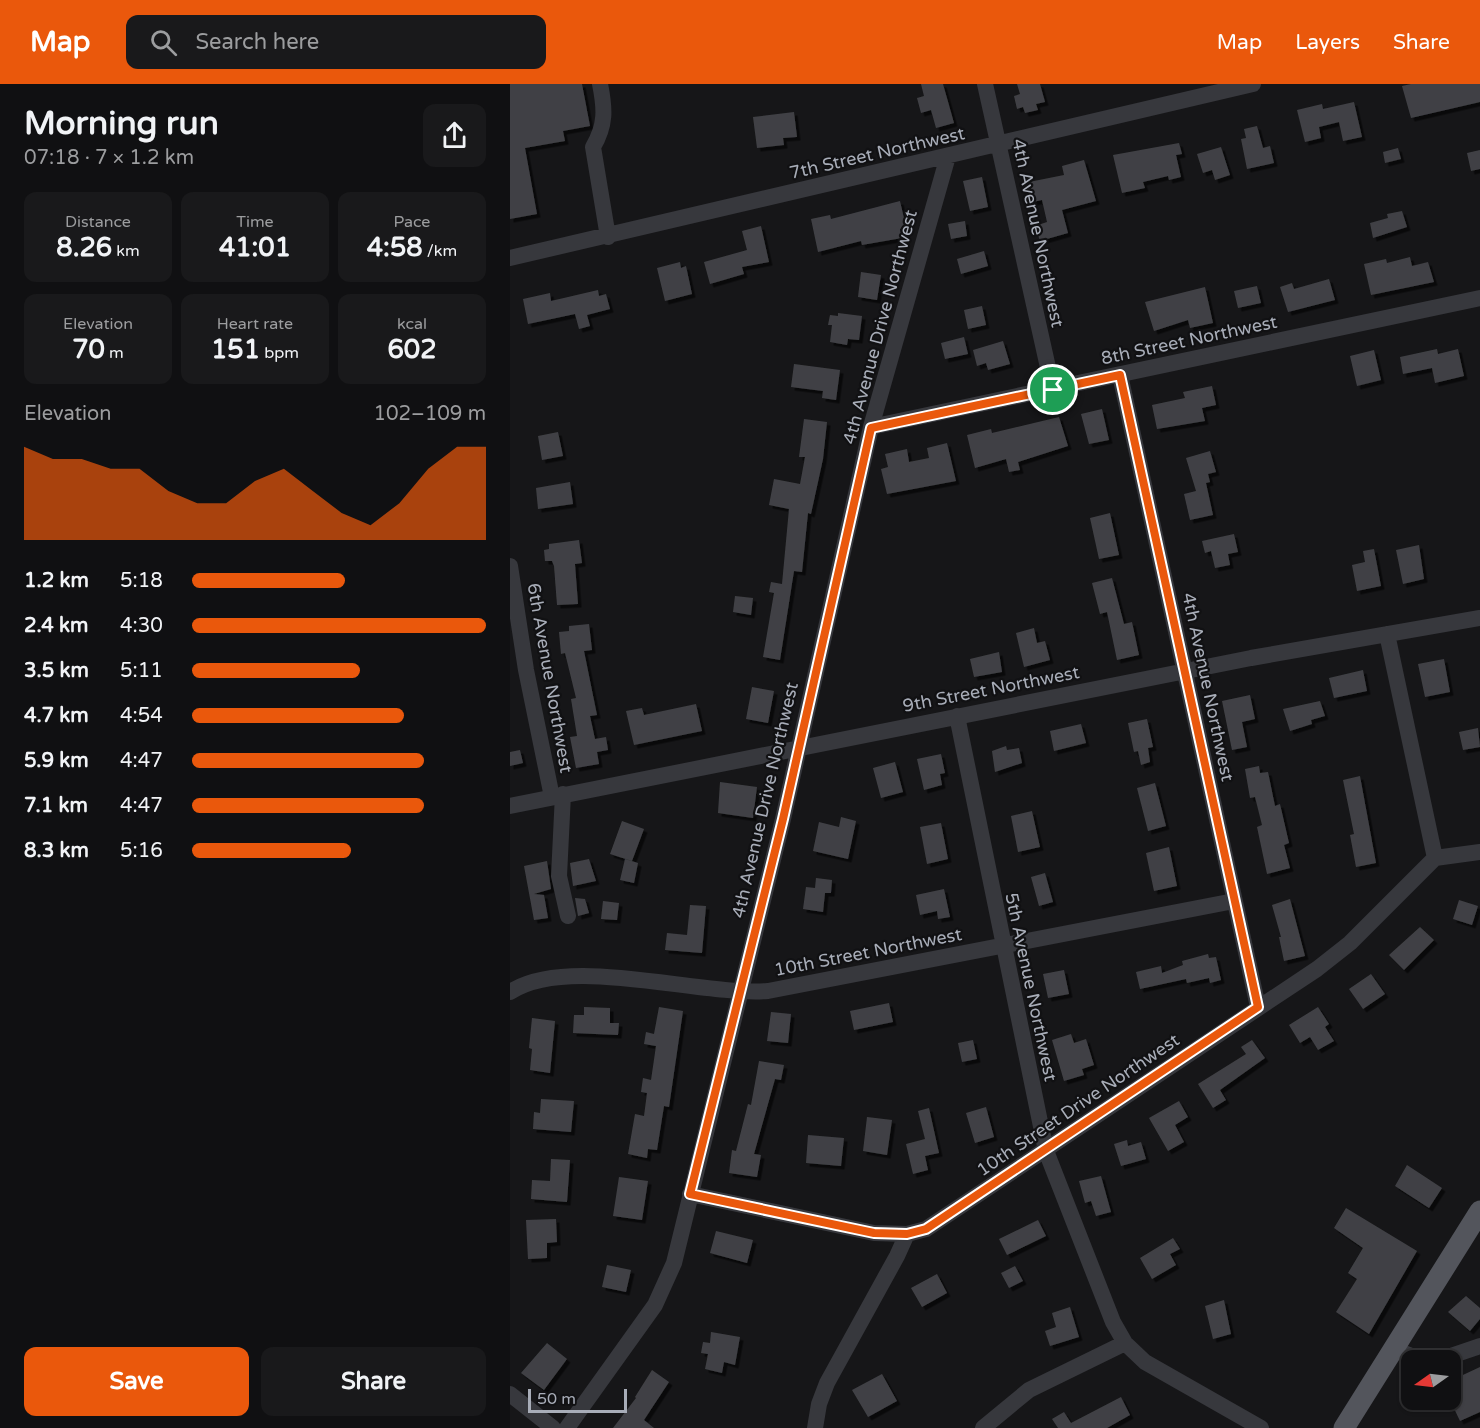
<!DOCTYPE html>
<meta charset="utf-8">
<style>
:root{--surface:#101012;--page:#19191b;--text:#f1f3f6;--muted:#9c9d9f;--line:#303032;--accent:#ea580c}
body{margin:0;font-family:"Varela Round",sans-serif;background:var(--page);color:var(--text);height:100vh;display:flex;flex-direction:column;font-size:22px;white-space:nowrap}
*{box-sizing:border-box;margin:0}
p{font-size:20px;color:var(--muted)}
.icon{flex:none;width:33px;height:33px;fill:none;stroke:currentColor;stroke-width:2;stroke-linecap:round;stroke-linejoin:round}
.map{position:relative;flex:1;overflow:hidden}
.drawer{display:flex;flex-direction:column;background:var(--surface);width:510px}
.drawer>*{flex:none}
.needle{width:39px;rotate:256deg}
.buttons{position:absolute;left:891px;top:1266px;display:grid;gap:12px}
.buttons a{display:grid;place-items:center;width:60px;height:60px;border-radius:12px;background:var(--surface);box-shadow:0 2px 4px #0004,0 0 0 2px var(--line);font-size:30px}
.scale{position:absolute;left:18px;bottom:15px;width:99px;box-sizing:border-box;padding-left:6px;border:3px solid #a8adb8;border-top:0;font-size:16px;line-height:21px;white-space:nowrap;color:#a8adb8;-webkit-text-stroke:4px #111113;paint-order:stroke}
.pin{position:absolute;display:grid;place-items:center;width:51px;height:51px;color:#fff;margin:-26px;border:3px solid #fff;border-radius:50%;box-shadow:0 2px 6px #0007}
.round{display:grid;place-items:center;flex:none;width:63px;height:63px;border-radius:12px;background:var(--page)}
.summary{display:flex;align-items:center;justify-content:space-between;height:102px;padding:0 24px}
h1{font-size:33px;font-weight:700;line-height:45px}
.stats{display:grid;grid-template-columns:repeat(3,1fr);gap:9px;height:102px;padding:6px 24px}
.stats div{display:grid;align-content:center;border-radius:12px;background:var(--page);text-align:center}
.stats b{font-size:26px;font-weight:700}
.stats small{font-size:16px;font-weight:400}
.stats p{font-size:16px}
.chart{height:168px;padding:12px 24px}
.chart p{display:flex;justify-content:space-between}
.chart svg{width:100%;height:108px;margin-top:6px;fill:var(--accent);opacity:.7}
.primary-button{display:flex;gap:12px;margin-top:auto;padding:12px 24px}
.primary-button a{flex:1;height:69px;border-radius:12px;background:var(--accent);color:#fff;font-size:24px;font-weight:700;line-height:69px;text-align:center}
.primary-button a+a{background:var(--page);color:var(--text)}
ul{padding:0 24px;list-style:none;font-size:20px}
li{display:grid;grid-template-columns:96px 72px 1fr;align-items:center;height:45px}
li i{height:15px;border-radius:8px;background:var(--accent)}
header{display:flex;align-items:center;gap:36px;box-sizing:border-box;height:84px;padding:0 30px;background:var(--accent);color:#fff}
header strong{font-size:28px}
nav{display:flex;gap:33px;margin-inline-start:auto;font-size:21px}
.search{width:420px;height:54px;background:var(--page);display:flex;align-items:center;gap:15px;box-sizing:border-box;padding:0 21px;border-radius:12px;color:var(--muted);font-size:22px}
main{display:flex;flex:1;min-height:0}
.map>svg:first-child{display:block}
.building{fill:#404145;filter:url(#shadow)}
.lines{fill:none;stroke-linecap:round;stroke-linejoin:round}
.minor{stroke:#37383d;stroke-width:16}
.major{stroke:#53555c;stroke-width:21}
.route-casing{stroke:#fff;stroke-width:12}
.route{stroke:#ea580c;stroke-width:8}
.labels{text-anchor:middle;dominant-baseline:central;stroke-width:4.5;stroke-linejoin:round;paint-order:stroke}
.street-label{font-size:18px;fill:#a8adb8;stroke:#111113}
</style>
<header>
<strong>Map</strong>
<div class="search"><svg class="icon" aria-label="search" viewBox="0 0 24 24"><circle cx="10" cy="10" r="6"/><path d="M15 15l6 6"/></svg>Search here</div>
<nav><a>Map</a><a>Layers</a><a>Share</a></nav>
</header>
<main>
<section class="drawer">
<div class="summary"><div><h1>Morning run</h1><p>07:18 · 7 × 1.2 km</p></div><a class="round"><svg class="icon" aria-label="share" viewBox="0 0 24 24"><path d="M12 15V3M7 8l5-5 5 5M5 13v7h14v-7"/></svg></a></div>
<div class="stats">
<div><p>Distance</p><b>8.26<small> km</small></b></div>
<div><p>Time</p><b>41:01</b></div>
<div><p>Pace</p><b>4:58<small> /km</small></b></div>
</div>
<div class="stats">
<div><p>Elevation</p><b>70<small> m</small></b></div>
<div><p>Heart rate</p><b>151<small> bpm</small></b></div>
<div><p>kcal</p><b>602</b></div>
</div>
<div class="chart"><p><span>Elevation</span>102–109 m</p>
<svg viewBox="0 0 160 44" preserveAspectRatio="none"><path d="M0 44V6L10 11L20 11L30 15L40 15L50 24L60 29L70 29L80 20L90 15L100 24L110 33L120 38L130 29L140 15L150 6L160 6V44z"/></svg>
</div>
<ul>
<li><b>1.2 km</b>5:18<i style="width:52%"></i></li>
<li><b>2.4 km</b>4:30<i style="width:100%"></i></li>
<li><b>3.5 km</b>5:11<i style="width:57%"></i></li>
<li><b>4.7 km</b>4:54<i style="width:72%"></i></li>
<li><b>5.9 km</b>4:47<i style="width:79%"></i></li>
<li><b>7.1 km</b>4:47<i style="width:79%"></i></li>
<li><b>8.3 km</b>5:16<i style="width:54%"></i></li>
</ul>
<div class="primary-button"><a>Save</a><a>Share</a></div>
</section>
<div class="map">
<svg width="970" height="1344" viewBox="0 0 970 1344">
<defs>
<filter id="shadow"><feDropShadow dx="3.5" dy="3.5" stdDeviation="0" flood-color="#0009"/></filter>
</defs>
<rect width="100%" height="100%" fill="#161618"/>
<path class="building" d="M0,0h72l8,42 -27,5 2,10 -40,7 12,66 -27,5z
M411,0h22l11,39 -18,5 -5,-18 -10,3 -4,-15 7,-2z
M507,0h23l5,18 -9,2 2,6 -13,3 -2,-6 -6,2 -3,-13 6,-2z
M901,0h69v18l-69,16 -9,-32z
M844,18l8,35 -19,4 -4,-19 -20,5 2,11 -16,4 -8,-32 25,-6 1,5z
M284,28l3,25 -14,1 1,7 -27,3 -4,-31z
M747,42l6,22 7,-2 4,17 -27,6 -6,-30 5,-1 -2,-9z
M669,59l3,11 -6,1 5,22 -12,3 -1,-4 -25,6 2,6 -23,5 -9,-38z
M711,63l9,28 -15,5 -3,-10 -9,3 -6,-19z
M888,64l3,11 -16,4 -2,-11z
M970,66v19l-9,2 -4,-18z
M574,76l12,41 -34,9 6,23 -28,8 -5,-15 12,-4 -5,-22 -9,2 -4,-20 35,-7 -2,-9z
M472,93l6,30 -18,4 -7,-30z
M390,117l6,26 -6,2 2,9 -40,7 -1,-4 -43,11 -7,-33 19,-4 1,4z
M892,127l5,16 -34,11 -3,-15 18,-5 -1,-4z
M455,137l2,15 -16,3 -3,-15z
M251,142l8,36 -27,5 2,7 -34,10 -6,-22 43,-12 -5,-19z
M474,167l4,15 -27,8 -4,-15z
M900,173l2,9 16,-4 6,20 -63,13 -7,-31 22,-5 1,4z
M170,178l1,6 5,-2 6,28 -27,7 -8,-33z
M351,188l20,3 -4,25 -19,-3z
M819,195l6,21 -47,12 -8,-25 12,-4 2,6z
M747,202l4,17 -23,5 -4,-17z
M695,203l8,36 -23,5 -2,-8 -34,11 -9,-29z
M88,206l1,6 7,-2 4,15 -23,6 3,11 -11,3 -4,-15 -47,10 -5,-25 27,-6 1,8z
M472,222l4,19 -18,4 -4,-19z
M328,229l24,3 -3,24 -11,-1 -1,6 -17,-3 2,-17h-4l2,-10 8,1z
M454,253l4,17 -23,5 -4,-16z
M493,257l7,23 -22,6 -2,-7 -9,3 -4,-16z
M927,265l1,5 20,-5 6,27 -29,7 -3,-15 -29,6 -3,-17z
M864,266l7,30 -24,6 -7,-30z
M284,280l46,6 -4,30 -14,-2 1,-7 -32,-4z
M702,302l4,19 -14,3 3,13 -48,8 -5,-24 33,-7 -2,-6z
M592,325l7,31 -20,4 -8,-30z
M549,333l9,29 -50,16 2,8 -11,2 -3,-13 -31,9 -8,-33 24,-6 1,4z
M294,335l23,3 -4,37 -12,55 -3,-1 -6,59 -8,-1 -14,89 -17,-3 11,-64 -5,-1 2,-10 11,2 7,-75 -20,-4 5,-26 26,5 5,-27h-6z
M48,348l5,24 -21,4 -4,-24z
M437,359l9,38 -69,13 -6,-25 7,-2 -3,-13 22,-5 2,13 20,-4 -2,-10z
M700,367l6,21 -8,2 2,8 -4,1 7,32 -23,5 -6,-26 12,-3 -10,-33z
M60,398l3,22 -35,5 -2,-21z
M600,429l9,42 -20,4 -9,-41z
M724,450l4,18 -10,2 2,11 -15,3 -4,-17 -6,2 -3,-12z
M69,456l3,23 -7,1 3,40 -21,1 -3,-39 -2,-5h-7l-1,-11 5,-1v-5z
M909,461l5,34 -21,5 -7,-34z
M864,465l7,37 -24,5 -5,-26 13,-3 -2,-11z
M602,494l12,46 8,-2 7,33 -22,5 -10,-48 -7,2 -8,-31z
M225,512l18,2 -2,17 -18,-3z
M79,540l3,26 -8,1 13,64 -7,1 5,23 11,-2 2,13 -11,2 2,12 -23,4 -6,-31 7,-1 -6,-37 5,-1 -11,-45 -4,1 -2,-22 10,-1v-5z
M524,544l3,15 8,-2 5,19 -26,7 -8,-34z
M489,568l3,20 -28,5 -4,-18z
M934,575l6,33 -25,5 -7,-33z
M853,586l4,21 -33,7 -5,-20z
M242,603l22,4 -6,32 -22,-4z
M740,611l5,24 -13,3 5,25 -15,3 -10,-49z
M810,617l5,15 -14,4 1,4 -22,7 -7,-22z
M186,620l6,27 -68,14 -8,-34 16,-3 2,7z
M637,635l6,28 -5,1 2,14 -9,3 -3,-14 -4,1 -6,-29z
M571,640l5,19 -32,8 -4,-20z
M968,644l2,19 -17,3 -4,-18z
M496,662l1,4 12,-2 3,15 -27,9 -3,-21z
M10,666l3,13 -13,3v-14z
M431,670l4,19 -5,1 2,11 -18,5 -7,-31z
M385,678l8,30 -22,6 -8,-30z
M749,682l1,7 8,-1 7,34 5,-2 9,39 -5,2 6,23 -23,6 -10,-47 5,-2 -7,-28 -5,1 -5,-29z
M850,692l16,87 -20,4 -6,-32 4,-1 -11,-54z
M210,698l37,5 -4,31 -35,-5z
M645,699l11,43 -18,5 -11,-43z
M522,727l8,36 -22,5 -7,-36z
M331,733l15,4 -8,38 -35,-8 6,-29 20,5z
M112,737l22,8 -12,32 -22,-7z
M431,739l7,36 -21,5 -7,-37z
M659,763l8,39 -23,5 -8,-38z
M79,775l7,22 -23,5 -3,-23z
M115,775l13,4 -4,20 -14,-3z
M37,777l4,28 -17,5 10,1 4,23 -14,2 -10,-54z
M535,789l8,29 -14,4 -8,-29z
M306,794l16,2 -1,13h-6l-2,19 -20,-3 3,-22 9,1z
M434,805l6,28 -12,2 -1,-8 -17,4 -4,-20z
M65,814l10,1 4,14 -11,3z
M780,815l15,57 -21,5 -5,-24h2l-9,-32z
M949,816l19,6 -6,19 -19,-6z
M93,817l16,2 -2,17 -16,-1z
M180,821l16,1 -4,47 -37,-3 2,-17 20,2z
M910,843l14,13 -30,30 -15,-15z
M698,870l1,4 7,-1 5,23 -11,3 -1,-5 -22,5 -1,-4 -46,10 -4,-17 25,-6 1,7 21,-8 -1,-4z
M554,886l5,24 -21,4 -5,-24z
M861,890l14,20 -22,15 -14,-20z
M379,919l4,19 -39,8 -4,-19z
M74,923l26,1v15h9l-1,12 -45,-2 1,-18h10z
M149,923l24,4 -14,96 -5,-1 -7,44 -9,-1 -1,9 -19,-4 7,-40 9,2 3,-23 -6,-1 2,-14 8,2 5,-34 -12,-2 2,-12 8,2z
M808,923l11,17 -4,3 9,14 -16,9 -8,-13 -10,6 -11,-18z
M261,928l20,2 -3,29 -21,-2z
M22,934l23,3 -5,52 -20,-3 2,-21 -3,-1z
M561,950l3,9 12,-4 8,26 -12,4 2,6 -20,6 -12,-41z
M463,956l4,19 -15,3 -4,-19z
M742,956l13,18 -45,32 6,10 -13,8 -15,-24 48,-30 -5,-7z
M249,977l25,4 -3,15 -6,-1 -21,75 7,1 -4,22 -28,-4 3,-23 4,1 12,-47 3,1z
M31,1015l33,2 -3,31 -38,-3 1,-17 6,1z
M669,1017l9,16 -13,8 9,17 -16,9 -19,-33z
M476,1023l8,30 -19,6 -9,-30z
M419,1024l10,45 -14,3 3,14 -15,4 -7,-30 19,-5 -7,-28z
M357,1033l25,3 -5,35 -24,-4z
M298,1051l36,3 -3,28 -35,-3z
M617,1056l1,6 13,-4 5,17 -25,7 -7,-22z
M41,1075l19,1 -3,42 -36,-3 1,-19 18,1z
M897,1081l35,23 -13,20 -34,-22z
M591,1092l10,36 -15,4 -5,-15 -6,2 -6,-22z
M109,1093l29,4 -6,39 -29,-4z
M836,1124l71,43 -48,83 -33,-22 21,-33 -9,-6 15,-25 -29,-20z
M46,1135l1,23 -10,1v15l-19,1 -2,-39z
M528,1136l8,16 -39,19 -8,-16z
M206,1147l37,9 -6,23 -37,-10z
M663,1154l7,11 -10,5 6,11 -24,14 -12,-21z
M97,1181l24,5 -5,22 -24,-5z
M505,1182l8,15 -14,7 -8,-15z
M427,1190l10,19 -25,14 -11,-19z
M956,1212l14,12v11l-10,12 -22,-19z
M714,1216l7,34 -18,5 -8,-33z
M560,1223l9,30 -29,9 -5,-15 11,-4 -4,-14z
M201,1248l29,5 -5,28 -11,-3 -2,11 -17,-4 3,-15 -7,-1 2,-11 7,1z
M37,1259l20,16 -23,31 -23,-17z
M970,1283v45l-20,9 -10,-21v-19z
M142,1286l17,12 -25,38 10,8h-41l23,-30 -1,-1z
M372,1290l15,27 -29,16 -16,-27z
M611,1313l9,18 -23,13h-49l-6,-9 12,-7 7,11z"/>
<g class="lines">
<path class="minor" d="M90,0c5,25 6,41 -7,63l15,90
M475,0l68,306
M0,174l743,-174
M610,291l138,632
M361,343l609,-129
M0,482l16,104 26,127
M877,550l48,224
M447,632l89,435 67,171 12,21 20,19 116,66
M53,710l-4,82 9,40
M0,722l741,-148 229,-40
M925,774l45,-6
M0,908c58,-38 187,4 258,-1l466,-90
M180,1110l184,39 33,1 19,-5 391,-260 33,-26 85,-85
M884,1265l27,11
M929,1276l41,-14
M0,1310l43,34
M57,1344l88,-123 19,-42 109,-444 88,-392 77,-271
M305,1344l4,-24 8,-21 70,-127 10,-22
M473,1344l46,-38 96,-47"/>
<path class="major" d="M834,1344l136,-217"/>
</g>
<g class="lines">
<defs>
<path id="route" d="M610,291l138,632 -332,222 -19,5 -33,-1 -184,-39 93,-375 88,-391z"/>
</defs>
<use href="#route" class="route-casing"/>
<use href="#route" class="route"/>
</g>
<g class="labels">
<g class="street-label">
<text transform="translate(367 69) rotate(-13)">7th Street Northwest</text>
<text transform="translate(528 149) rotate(78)">4th Avenue Northwest</text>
<text transform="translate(370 243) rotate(-75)">4th Avenue Drive Northwest</text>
<text transform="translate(679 256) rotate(-12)">8th Street Northwest</text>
<text transform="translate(40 594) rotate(80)">6th Avenue Northwest</text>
<text transform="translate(698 603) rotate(78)">4th Avenue Northwest</text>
<text transform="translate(481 605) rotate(-11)">9th Street Northwest</text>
<text transform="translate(255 716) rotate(-77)">4th Avenue Drive Northwest</text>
<text transform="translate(358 868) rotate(-11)">10th Street Northwest</text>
<text transform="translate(521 903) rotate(78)">5th Avenue Northwest</text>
<text transform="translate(568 1021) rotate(-34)">10th Street Drive Northwest</text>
</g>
</g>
</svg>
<div class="buttons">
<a><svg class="needle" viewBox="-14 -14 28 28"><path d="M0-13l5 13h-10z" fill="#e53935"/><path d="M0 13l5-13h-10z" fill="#9c9d9f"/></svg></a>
</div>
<div class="scale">50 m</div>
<div class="pin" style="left:543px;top:306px;background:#1e9e55"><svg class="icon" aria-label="arrive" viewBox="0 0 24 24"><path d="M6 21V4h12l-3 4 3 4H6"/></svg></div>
</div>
</main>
